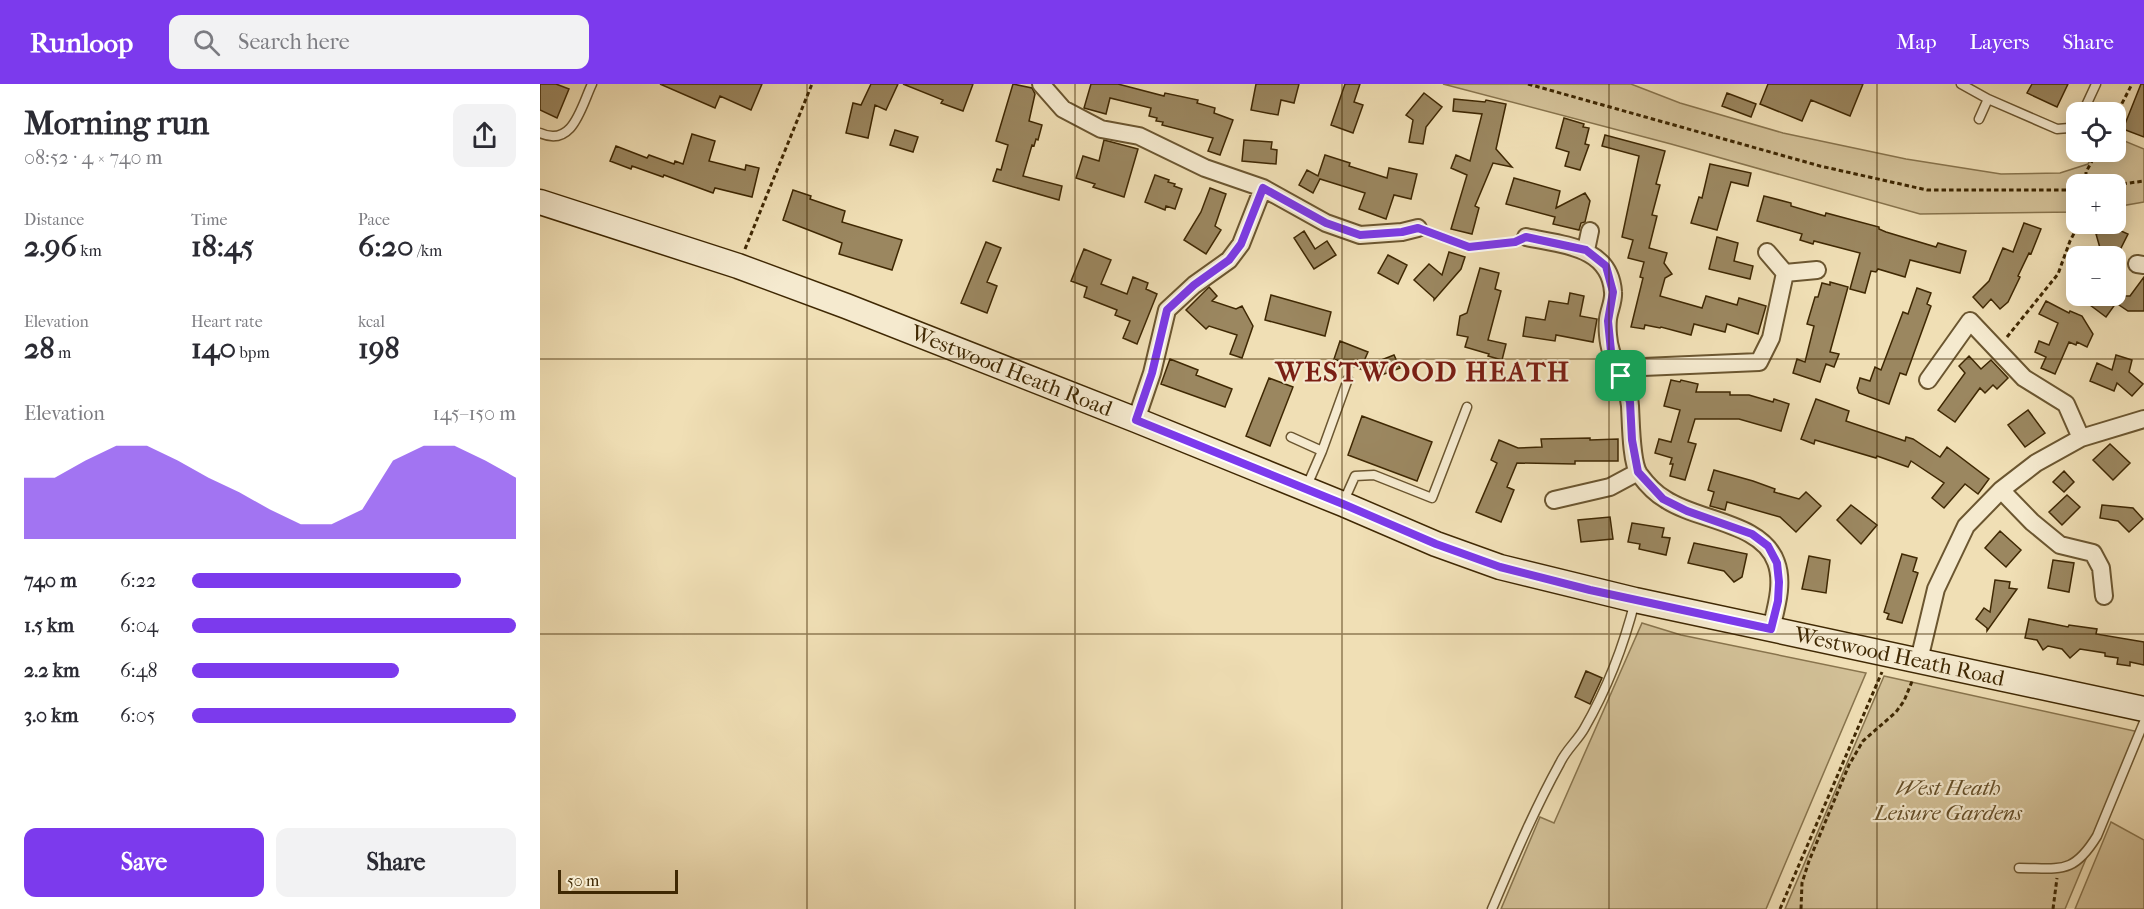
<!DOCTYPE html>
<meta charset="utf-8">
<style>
:root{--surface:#fff;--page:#f2f2f3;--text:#2b2b33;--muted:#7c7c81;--accent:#7c3aed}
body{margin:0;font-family:"IM FELL French Canon",serif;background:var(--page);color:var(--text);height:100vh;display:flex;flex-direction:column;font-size:22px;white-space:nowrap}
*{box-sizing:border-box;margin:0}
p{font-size:20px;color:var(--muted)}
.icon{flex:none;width:33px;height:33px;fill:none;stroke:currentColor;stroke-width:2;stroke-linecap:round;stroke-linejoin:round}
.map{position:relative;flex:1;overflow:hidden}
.panel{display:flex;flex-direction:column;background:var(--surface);width:540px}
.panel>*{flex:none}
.buttons{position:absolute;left:1526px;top:18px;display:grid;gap:12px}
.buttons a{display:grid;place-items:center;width:60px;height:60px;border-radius:12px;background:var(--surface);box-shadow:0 3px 15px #0003;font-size:30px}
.scale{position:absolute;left:18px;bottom:15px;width:120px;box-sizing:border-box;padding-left:6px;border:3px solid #3f2803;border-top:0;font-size:16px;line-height:21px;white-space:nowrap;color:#3f2803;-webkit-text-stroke:4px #f5eacf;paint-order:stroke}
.pin{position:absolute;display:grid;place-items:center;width:51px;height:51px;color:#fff;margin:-26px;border-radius:12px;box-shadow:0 3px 9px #0006}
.round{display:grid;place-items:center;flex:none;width:63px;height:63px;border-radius:12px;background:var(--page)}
.headline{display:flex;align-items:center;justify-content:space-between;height:102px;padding:0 24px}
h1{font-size:33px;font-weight:700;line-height:45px}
.metrics{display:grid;grid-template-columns:repeat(3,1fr);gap:9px;height:102px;padding:6px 24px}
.metrics div{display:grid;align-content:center}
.metrics b{font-size:30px;font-weight:700}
.metrics small{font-size:16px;font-weight:400}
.metrics p{font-size:16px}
.chart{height:168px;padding:12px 24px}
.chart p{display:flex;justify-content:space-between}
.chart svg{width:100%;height:108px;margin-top:6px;fill:var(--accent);opacity:.7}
.button{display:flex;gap:12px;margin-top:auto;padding:12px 24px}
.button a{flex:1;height:69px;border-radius:12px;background:var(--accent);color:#fff;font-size:24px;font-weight:700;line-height:69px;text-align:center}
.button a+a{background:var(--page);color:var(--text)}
ul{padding:0 24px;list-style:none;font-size:20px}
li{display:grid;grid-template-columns:96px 72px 1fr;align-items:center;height:45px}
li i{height:15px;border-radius:8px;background:var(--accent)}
header{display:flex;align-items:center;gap:36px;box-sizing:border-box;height:84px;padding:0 30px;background:var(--accent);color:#fff}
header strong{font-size:28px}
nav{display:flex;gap:33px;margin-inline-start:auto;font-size:21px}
.search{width:420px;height:54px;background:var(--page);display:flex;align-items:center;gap:15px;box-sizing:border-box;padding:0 21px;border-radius:12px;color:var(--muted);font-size:22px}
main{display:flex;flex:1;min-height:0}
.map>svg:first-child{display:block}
.green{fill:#d2c097;stroke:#88744d;stroke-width:1.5}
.building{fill:#9b8760;stroke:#3f2803;stroke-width:1.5}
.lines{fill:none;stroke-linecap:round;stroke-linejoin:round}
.lane-casing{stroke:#6b5630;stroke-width:11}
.street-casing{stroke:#6b5630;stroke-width:20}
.secondary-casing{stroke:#3f2803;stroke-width:27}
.path{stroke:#3f2803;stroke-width:3;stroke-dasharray:4.5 3;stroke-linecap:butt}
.lane{stroke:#f5eacf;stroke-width:8}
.street{stroke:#f5eacf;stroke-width:16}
.secondary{stroke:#f5eacf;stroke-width:24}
.route-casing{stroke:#fff;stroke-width:12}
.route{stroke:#7c3aed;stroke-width:8}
.grid{fill:none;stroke:#3f2803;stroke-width:1.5;stroke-opacity:0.55}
.labels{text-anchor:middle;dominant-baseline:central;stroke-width:4.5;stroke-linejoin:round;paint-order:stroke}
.street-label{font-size:22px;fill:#3f2803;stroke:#f5eacf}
.park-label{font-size:22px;font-style:italic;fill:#644e28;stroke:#f5eacf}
.district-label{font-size:28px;font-weight:bold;letter-spacing:1.5px;fill:#7a1f14;stroke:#f5eacf}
</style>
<header>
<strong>Runloop</strong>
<div class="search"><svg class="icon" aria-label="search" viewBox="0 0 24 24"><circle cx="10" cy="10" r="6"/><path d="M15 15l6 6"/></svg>Search here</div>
<nav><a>Map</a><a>Layers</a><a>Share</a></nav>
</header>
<main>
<section class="panel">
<div class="headline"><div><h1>Morning run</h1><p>08:52 · 4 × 740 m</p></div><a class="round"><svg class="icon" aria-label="share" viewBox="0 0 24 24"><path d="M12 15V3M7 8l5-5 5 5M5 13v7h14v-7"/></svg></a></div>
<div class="metrics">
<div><p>Distance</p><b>2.96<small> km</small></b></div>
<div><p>Time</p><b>18:45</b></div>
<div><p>Pace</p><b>6:20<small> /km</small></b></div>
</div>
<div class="metrics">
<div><p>Elevation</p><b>28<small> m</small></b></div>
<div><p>Heart rate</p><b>140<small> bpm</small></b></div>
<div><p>kcal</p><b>198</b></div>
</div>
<div class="chart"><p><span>Elevation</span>145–150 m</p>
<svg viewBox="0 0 160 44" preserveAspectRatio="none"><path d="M0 44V19L10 19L20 12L30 6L40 6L50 12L60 19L70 25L80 32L90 38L100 38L110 32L120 12L130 6L140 6L150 12L160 19V44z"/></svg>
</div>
<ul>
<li><b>740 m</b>6:22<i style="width:83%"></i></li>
<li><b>1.5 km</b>6:04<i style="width:100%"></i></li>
<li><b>2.2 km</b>6:48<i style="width:64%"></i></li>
<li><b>3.0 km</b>6:05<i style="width:100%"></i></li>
</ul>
<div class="button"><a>Save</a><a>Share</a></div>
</section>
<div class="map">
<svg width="1604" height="825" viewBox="0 0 1604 825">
<rect width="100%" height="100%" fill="#f0dfb5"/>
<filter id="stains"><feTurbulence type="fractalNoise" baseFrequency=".00333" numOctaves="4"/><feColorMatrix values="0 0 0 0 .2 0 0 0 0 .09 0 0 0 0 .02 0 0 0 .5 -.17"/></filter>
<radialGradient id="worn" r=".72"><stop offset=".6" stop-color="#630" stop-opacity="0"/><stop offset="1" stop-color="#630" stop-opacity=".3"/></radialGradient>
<path class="green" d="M903,0h188l49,19 103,30 123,26 95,15 59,-1 28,-9 7,-12h20v-15l29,12v53l-29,5v-23h-39v28l-156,2 -249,-70z
M1102,539l39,12 185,38 -100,236h-265l39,-92 14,6z
M1344,592l255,56 -74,177h-280z
M1571,738l33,18v69h-69z"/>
<path class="building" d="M0,0h16l13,5 -12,29 -17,-8z
M120,0h102l-11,26 -31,-14 -5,12z
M331,0h27l-12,26 -11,-5 -7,33 -22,-5 7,-30 8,2z
M363,0h70l-10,27 -22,-8 2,-3z
M473,0l19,4 3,6 -6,27 13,4 -4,15 -2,-1 -2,7 -2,-1 -9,31 39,10 -3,14 -66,-19 4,-12 4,1 7,-25 -12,-4z
M551,0h27l46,12 1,-3 33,7 -1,3 18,5 -1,5 19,7 -13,35 -12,-4 5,-13 -51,-13 1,-3 -7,-1 1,-3 -8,-2 2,-8 -41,-10 -4,16 -22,-6z
M716,0h43l-5,19 -13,-3 -3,15 -27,-5z
M805,0h15l-6,18 9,3 -10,28 -22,-8z
M1228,0h95l-13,32 -39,-16 -9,21 -42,-17z
M1492,0h36l-11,23 -30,-14z
M1601,0h3v53l-21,-8z
M884,9l18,14 -16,20 -3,17 -14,-2 4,-22 -7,-5z
M1187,9l29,11 -5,13 -29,-11z
M914,15l31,3 1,-2 20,4 -10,45 16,18 -19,-4 -18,43 4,2 -7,26 -21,-5 16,-54 -16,-7 5,-13 14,6 12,-47 -29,-3z
M1024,34l20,6 -1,3 6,1 -4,16 4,1 -9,25 -15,-4 4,-14 -13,-4z
M355,46l23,7 -5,15 -23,-7z
M152,50l23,7 -6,20 36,9 1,-5 13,3 -7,29 -37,-9 -2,5 -49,-18 -1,2 -31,-11 -1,3 -21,-8 6,-15 31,12 2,-3 25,9 1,-3 8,3z
M1065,51l60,16 -9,33 4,1 -8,30 5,1 -8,32 18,5 -3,10 8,11 -7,4 -5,18 42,12 4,-12 31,9 2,-7 27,8 -8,28 -31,-10 -2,8 -31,-8 -3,11 -30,-8 -1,1 -15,-3 -1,4 -13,-2 12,-49 -3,-1 4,-15 -16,-4 5,-18 -11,-3 17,-81 -37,-10z
M564,56l34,9 -14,48 -31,-10 2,-3 -19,-6 7,-22 16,5z
M704,56l28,2 -1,7 6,1 -1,14 -34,-3z
M785,71l25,8 -1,3 38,12 2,-10 28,6 -6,25 -17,-4 -8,24 -27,-10 6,-16 -45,-14 -7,14 -14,-8 8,-15 11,6z
M1170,80l41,9 -3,13 -17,-4 -14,48 -26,-7 8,-26 3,1z
M615,91l14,5 -1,2 7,2 -1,2 8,3 -7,20 -9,-3 -1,4 -20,-8z
M974,94l46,13 -4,17 29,-15 5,8 -5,21 -4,1 -2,7 -26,-6 2,-7 -49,-13z
M670,104l16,6 -11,32 6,4 -15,24 -22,-14 17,-28z
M253,106l18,6 -1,3 35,12 -3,11 60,18 -10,30 -53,-16 3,-11 -59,-23z
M1224,112l27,7v3l34,10 1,-3 53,14v2l7,3 50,15 2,-4 28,8 -6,22 -50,-13 -5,17 -27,-8 -2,3 -5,-1 -6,22 -15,-4 10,-36 -46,-12 -1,3 -13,-4 2,-6 -45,-13z
M1484,139l17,6 -10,25 -2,-1 -11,23 2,1 -12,25 -8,7 -9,-10 -8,9 -10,-11 16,-16 14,-33 10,4z
M1570,142l18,8 -13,26v-4h-8l-9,-4 2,-4 -4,-14 12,-4z
M764,147l11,18 12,-8 9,14 -22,14 -20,-31z
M1177,153l21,6 -4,18 19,5 -3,13 -41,-10z
M446,158l15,6 -14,34 10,4 -10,27 -26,-10z
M544,165l27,11 -10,24 26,10 6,-17 15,6 -2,6 11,5 -20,50 -14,-6 7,-17 -15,-6 2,-5 -33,-13 3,-10 -16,-6z
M909,168l16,5 -4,12 -27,31v-2l-20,-18 15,-16 13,11z
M848,171l19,10 -9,19 -20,-11z
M940,184l19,5 -4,16 6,2 -13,49 18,4 -4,16 -14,-4 1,-2 -24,-7 3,-10 -11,-2 3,-19 7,-3z
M1604,193v34h-16l-12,-8 -10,14 -28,-21h52z
M1290,198l18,5 -18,65 9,2 -5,13 -8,-3 -6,18 -27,-9 4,-14 8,3 9,-36 -7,-2 8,-27h3l4,-14 8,2z
M669,203l8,9 -5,5 24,8 6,-3 11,20 -11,32 -12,-4 7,-19 -28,-9 -3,3 -20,-19z
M1377,204l14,5 -4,11 4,2 -25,69 -6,-2 -11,31 -30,-11 -2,-5 3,-10 10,3 5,-14 6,3 22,-58 5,2z
M1030,209l14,3 -4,20 17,3 -4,23 -37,-7 -1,6 -32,-5 3,-19 19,3 4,-19 19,3z
M731,211l60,17 -6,24 -60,-16z
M1506,217l23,12 1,-2 12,5 11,18 -6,13 -10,-5 -1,3 -7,-3 -14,32 -14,-6 5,-11 -11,-5 4,-11 10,4 9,-22 -19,-9z
M800,257l28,11 -7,16 33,-13 6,13 -21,8 -45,-17z
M1576,271l16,5 -3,12 14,12 -11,12 -15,-13 -3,8 -24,-10 7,-18 15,7z
M1429,272l12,13 10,-9 17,18 -11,11 -4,-4 -8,8 -5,-5 -25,34 -17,-12 27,-37 -6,-7z
M630,275l28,11 -2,5 36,14 -7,18 -64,-23z
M729,294l24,9 -23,59 -24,-10z
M1131,296l9,2 1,-2 17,4 -2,8h34v3h19l24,7 1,-3 15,5 -8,27 -42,-12h-44l-7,23 8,2 -11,36 -15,-4 3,-12h-3l2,-6 -17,-5 4,-14 12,3 9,-32 -16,-4z
M1276,315l33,12 -3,10 59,20 1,-4 7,2 27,18 7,-10 42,32 -11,15 -13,-10 -21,24 -12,-10 12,-15 -33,-22 -3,6 -31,-11 -1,2 -61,-18 -1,4 -13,-5z
M1488,326l17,23 -20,14 -17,-22z
M822,332l70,26 -15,39 -69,-26z
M1050,354v2l28,-1v22h-43v3l-58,-1 -10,24 7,3 -13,32 -25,-10 21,-49 -6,-3 8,-20 19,8 24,-1 -1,-8z
M1570,360l20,19 -17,17 -20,-20z
M1174,386l39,11 22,8 -1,3 25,7 7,-7 15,14 -25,26 -16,-15 -53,-15 -2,8 -15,-4 4,-14 -6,-2z
M1524,387l10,11 -10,10 -11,-10z
M1527,411l13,12 -18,18 -13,-13z
M1311,421l26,20 -16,19 -24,-24z
M1562,421l31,3 10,11 -14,13 -11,-11 -18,-3z
M1070,433l3,22 -32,3 -3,-22z
M1092,439l32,5 -2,9 8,1 -4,17 -27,-6 1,-5 -12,-2z
M1460,447l21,19 -15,17 -21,-19z
M1154,459l53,11 -5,23 -8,5 -10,-11 -36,-8z
M1362,470l15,4 -4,13 5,2 -16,50 -15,-4 2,-5 -5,-2z
M1269,472l21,4 -4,33 -24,-4z
M1513,476l21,3 -5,29 -21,-4z
M1455,496l15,2 -1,6 8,1 -30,42v-3l-11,-9 8,-11 6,4z
M1489,535l39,8 1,-2 28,4 -1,5 48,8v23l-14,-3v4l-13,-2 1,-6 -13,-2v-3l-25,-4 -10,9 -8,-9 -14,-3 -5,4 -6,-10 -12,-2z
M1046,587l16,7 -12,26 -15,-7z"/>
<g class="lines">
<defs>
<path id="lane" d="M1421,0l27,15 69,30 12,-1 7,-5
M1543,28l13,-28
M1439,35l9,-20
M0,49c33,15 41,-26 52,-49
M751,353l31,14 -16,37
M782,367l26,-72
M803,419l12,-27 19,-1 58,23 35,-91
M1479,784c42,0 54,7 78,-32l47,-114
M952,825c21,-49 42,-99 68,-146 6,-13 17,-22 24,-34 23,-40 40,-84 51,-128"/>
<path id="street" d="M501,0l22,25 38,20 38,7 66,32 58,20 63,35 34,12 42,-3 16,-4
M986,153c36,8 84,9 87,55 1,9 -4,18 -5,27 -1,9 0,23 3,32 4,18 18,36 19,55 1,16 1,56 9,68 6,8 17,20 26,25 32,22 97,23 111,63 8,21 0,46 -5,67
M1046,166l4,-19
M1227,168l18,21
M1597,180l7,1
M1081,292l22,-9 116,-5 12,-24 14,-65 32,-3
M1388,296l42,-59 54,57 42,26 15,34
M596,336l16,-47 15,-63 27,-25 35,-25 12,-16 22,-56
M1461,406l31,32 28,23 33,8 8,15 3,28
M1014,416l56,-13 28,-15
M1379,576l17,-71 30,-63 35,-36 35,-27 45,-25 63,-19"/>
<g id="secondary">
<path id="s1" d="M0,118l198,64 108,40 290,114 207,84 93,40 64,23 135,33 509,109"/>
</g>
</defs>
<use href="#lane" class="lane-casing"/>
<use href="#street" class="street-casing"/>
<use href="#secondary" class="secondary-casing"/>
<path class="path" d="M988,0l292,82 107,24h149
M1575,33l17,-33
M1546,100v-12l11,-20
M1575,101l29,-4
M893,151l36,12 42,-4
M205,165l67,-165
M1467,253l51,-63 12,-33 9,-17
M1240,825l102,-237
M1261,825l1,-26 7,-22 40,-96 14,-24 33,-29 8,-11 9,-22
M1513,825l4,-31"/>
<use href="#lane" class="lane"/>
<use href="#street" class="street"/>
<use href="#secondary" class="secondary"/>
</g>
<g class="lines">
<defs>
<path id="route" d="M723,104l63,35 34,12 42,-3 16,-4 51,19 46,-5 11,-5 60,13 20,16 7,26 -5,29 3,30 19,51 2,38 6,32 25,27 24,12 65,23 16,12 9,17 2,19 -1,19 -7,28 -181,-39 -90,-23 -64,-23 -93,-40 -207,-84 16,-47 15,-63 27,-25 35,-25 12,-16z"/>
</defs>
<use href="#route" class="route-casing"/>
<use href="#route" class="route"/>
</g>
<path class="grid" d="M267,0v825M535,0v825M802,0v825M1069,0v825M1337,0v825M0,275h1604M0,550h1604"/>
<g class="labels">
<g class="street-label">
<text stroke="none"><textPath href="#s1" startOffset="501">Westwood Heath Road</textPath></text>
<text stroke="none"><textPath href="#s1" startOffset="1437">Westwood Heath Road</textPath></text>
</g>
<g class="park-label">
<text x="1408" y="704">West Heath<tspan x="1408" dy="25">Leisure Gardens</tspan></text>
</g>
<g class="district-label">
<text x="883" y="287">WESTWOOD HEATH</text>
</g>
</g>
<rect width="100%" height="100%" filter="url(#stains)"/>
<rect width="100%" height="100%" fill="url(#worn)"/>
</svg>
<div class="buttons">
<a><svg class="icon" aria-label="locate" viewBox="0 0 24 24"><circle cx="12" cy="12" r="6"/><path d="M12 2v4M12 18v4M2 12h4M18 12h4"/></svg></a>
<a>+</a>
<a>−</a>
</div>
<div class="scale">50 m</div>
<div class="pin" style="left:1081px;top:292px;background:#1e9e55"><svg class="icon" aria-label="arrive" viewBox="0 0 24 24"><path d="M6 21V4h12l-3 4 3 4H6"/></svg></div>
</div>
</main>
